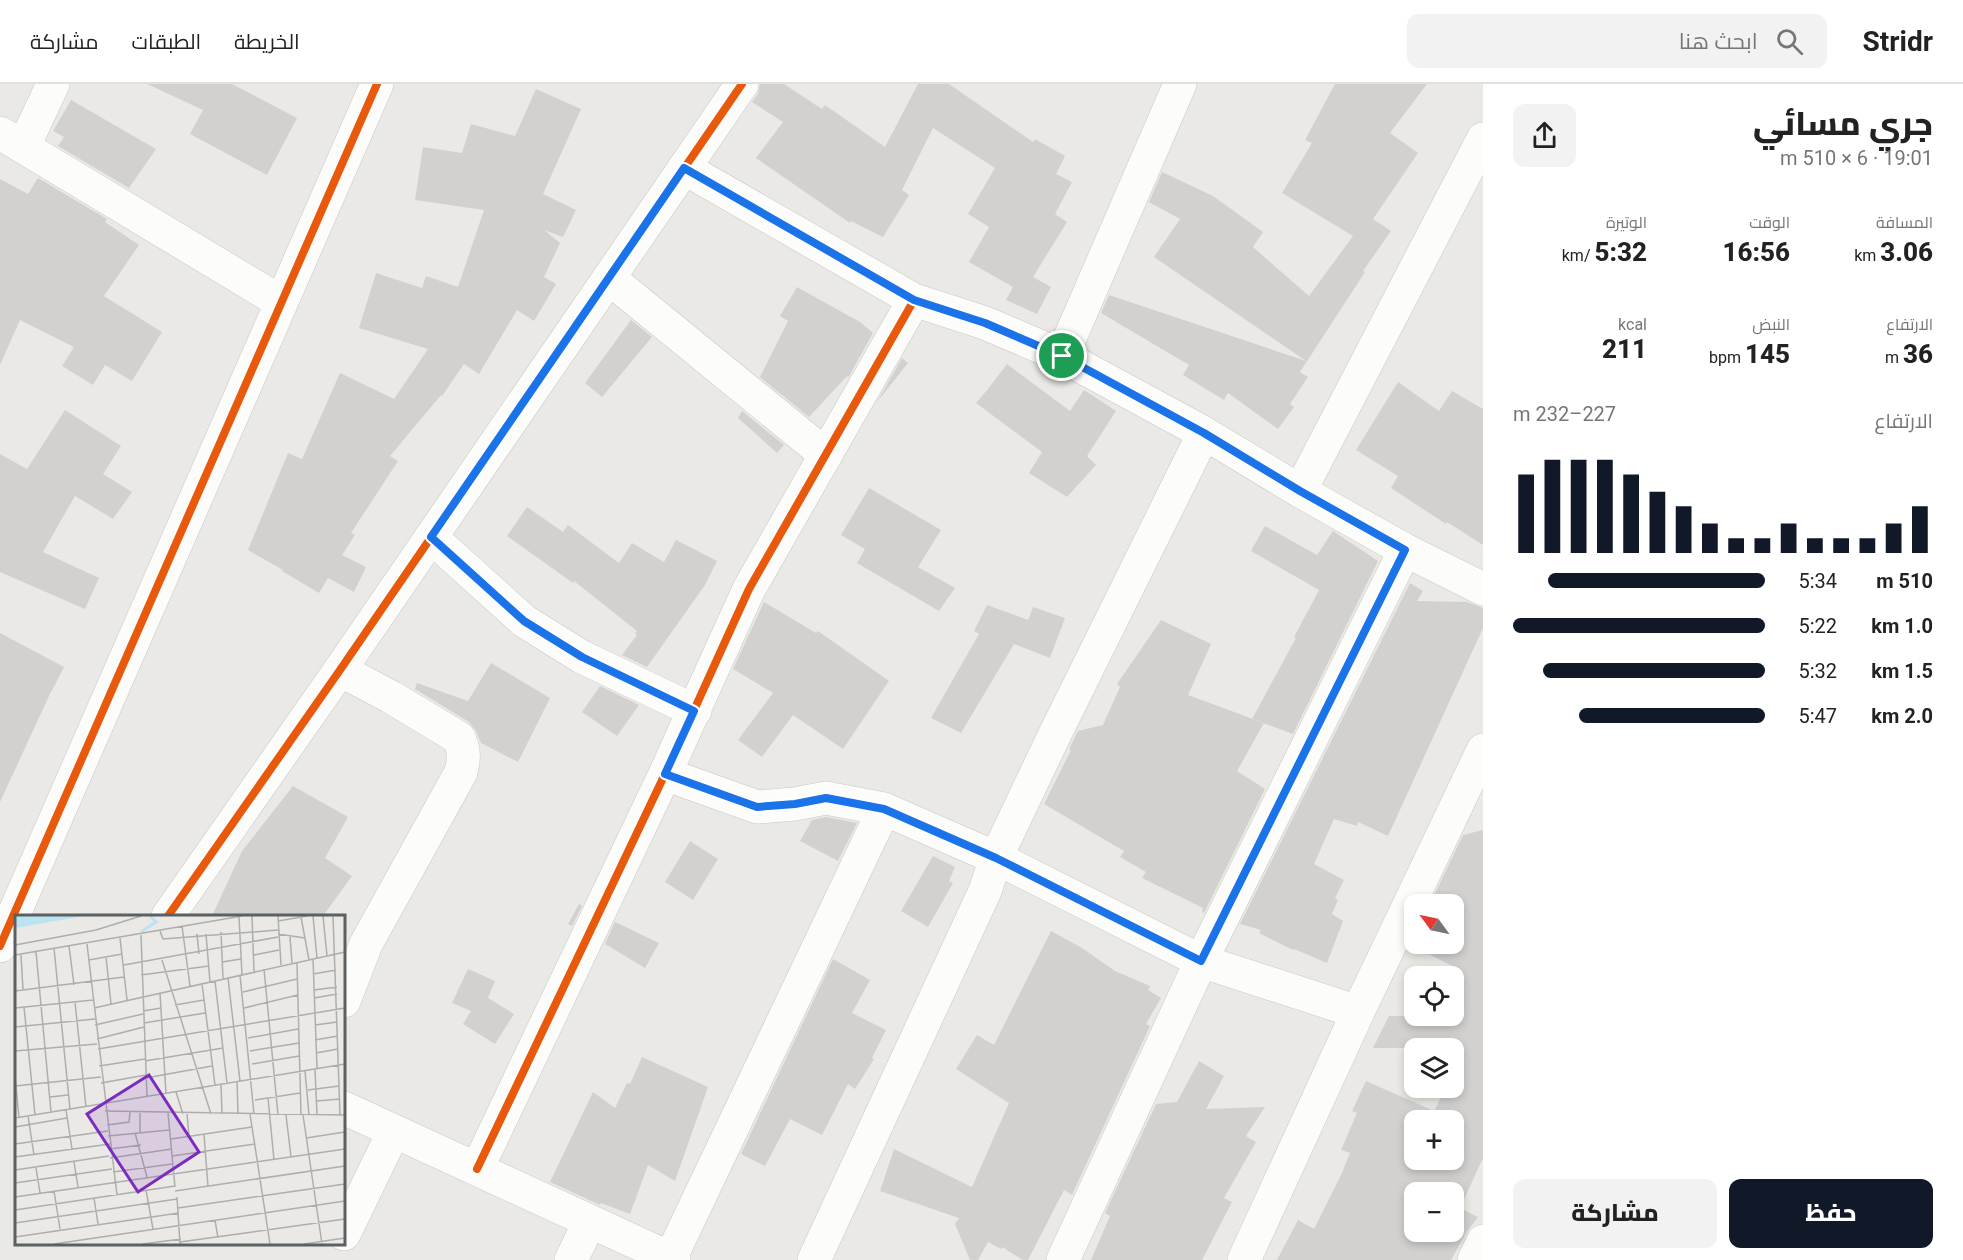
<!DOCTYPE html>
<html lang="ar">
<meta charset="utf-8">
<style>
:root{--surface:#fff;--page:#f2f2f2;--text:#222;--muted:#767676;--line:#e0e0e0;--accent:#111827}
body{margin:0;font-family:Roboto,Cairo,sans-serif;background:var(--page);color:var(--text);direction:rtl;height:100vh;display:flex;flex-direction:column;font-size:22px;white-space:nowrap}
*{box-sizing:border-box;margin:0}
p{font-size:20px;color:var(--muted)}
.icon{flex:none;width:33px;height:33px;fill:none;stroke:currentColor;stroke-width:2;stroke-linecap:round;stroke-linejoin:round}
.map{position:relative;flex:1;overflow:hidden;direction:ltr}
.details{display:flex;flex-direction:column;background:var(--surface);width:480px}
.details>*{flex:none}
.needle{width:39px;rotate:303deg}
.tools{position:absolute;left:1404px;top:810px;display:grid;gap:12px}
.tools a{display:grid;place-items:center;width:60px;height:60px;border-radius:12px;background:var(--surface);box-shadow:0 3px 9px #0003;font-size:30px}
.pin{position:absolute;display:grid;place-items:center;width:51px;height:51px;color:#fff;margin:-26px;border:3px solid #fff;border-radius:50%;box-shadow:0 2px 6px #0007}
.round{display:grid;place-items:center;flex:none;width:63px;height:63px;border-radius:12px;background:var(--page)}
.headline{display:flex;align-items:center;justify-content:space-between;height:102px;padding:0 30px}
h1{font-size:33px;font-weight:800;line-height:45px}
.figures{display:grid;grid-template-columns:repeat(3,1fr);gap:9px;height:102px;padding:6px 30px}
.figures div{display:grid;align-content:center}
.figures b{font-size:26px;font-weight:800}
.figures small{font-size:16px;font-weight:400}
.figures p{font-size:16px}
.chart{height:168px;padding:12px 30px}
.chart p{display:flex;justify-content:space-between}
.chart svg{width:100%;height:108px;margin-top:6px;stroke:var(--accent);stroke-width:6}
.action{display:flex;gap:12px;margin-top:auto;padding:12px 30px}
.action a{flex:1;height:69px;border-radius:12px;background:var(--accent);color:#fff;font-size:24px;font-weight:800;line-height:69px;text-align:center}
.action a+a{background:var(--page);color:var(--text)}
ul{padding:0 30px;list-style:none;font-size:20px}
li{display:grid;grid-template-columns:96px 72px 1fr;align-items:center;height:45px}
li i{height:15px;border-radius:8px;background:var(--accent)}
header{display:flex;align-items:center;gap:36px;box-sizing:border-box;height:84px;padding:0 30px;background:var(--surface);border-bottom:2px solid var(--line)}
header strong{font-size:28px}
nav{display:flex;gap:33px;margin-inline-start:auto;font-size:21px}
.search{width:420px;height:54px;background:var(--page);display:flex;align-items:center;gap:15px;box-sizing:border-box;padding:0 21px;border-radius:12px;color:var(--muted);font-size:22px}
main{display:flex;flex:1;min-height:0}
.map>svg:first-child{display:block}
.building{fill:#d2d1cf;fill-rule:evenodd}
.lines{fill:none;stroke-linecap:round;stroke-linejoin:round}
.street-casing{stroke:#c7c7c6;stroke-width:34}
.secondary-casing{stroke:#c6c6c6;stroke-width:34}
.street{stroke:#fcfcfb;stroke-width:33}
.secondary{stroke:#fcfcfb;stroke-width:33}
.cycleway-casing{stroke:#fff;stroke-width:11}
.cycleway{stroke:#e8590c;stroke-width:8}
.route-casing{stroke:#fff;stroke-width:12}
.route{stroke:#1a73e8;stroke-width:8}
.inset-river{fill:none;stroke:#bce3f2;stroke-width:3}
.inset-road{fill:none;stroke:#adaead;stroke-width:1.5}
.view{fill:#7b2cbf;fill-opacity:0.15;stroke:#7b2cbf;stroke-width:3}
.inset-edge{fill:none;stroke:#5b6063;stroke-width:3}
</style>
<header>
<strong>Stridr</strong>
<div class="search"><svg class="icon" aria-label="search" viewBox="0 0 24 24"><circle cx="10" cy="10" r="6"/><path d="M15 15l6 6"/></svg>ابحث هنا</div>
<nav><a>الخريطة</a><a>الطبقات</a><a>مشاركة</a></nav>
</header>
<main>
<section class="details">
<div class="headline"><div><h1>جري مسائي</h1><p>19:01 · 6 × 510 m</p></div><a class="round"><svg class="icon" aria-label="share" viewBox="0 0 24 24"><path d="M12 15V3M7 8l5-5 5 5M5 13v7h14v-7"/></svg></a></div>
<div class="figures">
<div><p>المسافة</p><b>3.06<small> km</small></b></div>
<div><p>الوقت</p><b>16:56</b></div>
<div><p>الوتيرة</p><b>5:32<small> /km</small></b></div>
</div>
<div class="figures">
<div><p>الارتفاع</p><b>36<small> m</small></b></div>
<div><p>النبض</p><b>145<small> bpm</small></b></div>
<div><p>kcal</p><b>211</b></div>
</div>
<div class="chart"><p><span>الارتفاع</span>227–232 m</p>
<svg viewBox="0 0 160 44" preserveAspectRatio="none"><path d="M5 44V12M15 44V6M25 44V6M35 44V6M45 44V12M55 44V19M65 44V25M75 44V32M85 44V38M95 44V38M105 44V32M115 44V38M125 44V38M135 44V38M145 44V32M155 44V25"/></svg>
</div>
<ul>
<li><b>510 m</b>5:34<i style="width:86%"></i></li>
<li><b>1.0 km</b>5:22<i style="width:100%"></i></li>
<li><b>1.5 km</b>5:32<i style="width:88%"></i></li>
<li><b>2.0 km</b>5:47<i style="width:74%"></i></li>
</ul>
<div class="action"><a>حفظ</a><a>مشاركة</a></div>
</section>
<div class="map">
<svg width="1483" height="1176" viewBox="0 0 1483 1176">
<rect width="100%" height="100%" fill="#ebe9e5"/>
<path class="building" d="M147,0h85l65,34 -30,57 -77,-41 13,-24z
M760,0h24l38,25 3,-4 60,42 33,-63h31l84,58 2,-3 30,17 -9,18 16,8 -17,32 12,8 -34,55 18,10 -14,27 -31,-14 7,-13 -44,-25 20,-35 -21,-13 27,-46 -62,-40 -31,62 7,5 -26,42 -32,-16 -1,2 -94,-65 27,-36 -31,-20 6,-8z
M1335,0h92l-37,49 28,20 -45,66 18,12 -28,40 2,1 -65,100 8,5 -18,27 4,3 -16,22 -50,-36 -4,7 -41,-25 6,-10 -88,-52 8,-18 197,66 -152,-104 26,-38 -31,-17 13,-30 51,24 50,36 -10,15 56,49 44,-60 -71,-43 30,-50 -7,-3z
M536,5l45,20 -38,85 33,16 -13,27 -19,-7 16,13 -16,34 12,7 -22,37 -17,-11 -38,64 -15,-10 -22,32 -1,-1 -51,61 8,5 -47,72 4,2 -13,20 24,12 -12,25 -26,-14 -9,15 -37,-22 1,-1 -35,-20 40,-97 14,6 38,-86 54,26 34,-50 -69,-21 17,-55 46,15 4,-12 32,11 26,-77 -69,-10 8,-53 39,6 9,-29 44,12z
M71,16l85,49 -27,39 -71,-42 6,-9 -11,-6z
M38,94l69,41 -2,3 34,23 -35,51 58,36 -30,49 -27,-16 -12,20 -31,-19 12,-19 -54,-27 -20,45v-186l28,15z
M797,203l63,35 13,11 -25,45 -1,-2 -38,41 -49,-40 28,-56 -8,-5z
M631,236l21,17 -50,60 -17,-14z
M902,274l6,5 -31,39z
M1007,280l63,47 14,-21 32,21 -29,45 9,9 -29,32 -38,-24 13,-21 -66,-49 12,-14z
M1398,298l41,29 13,-20 31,18v136l-36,-23 -1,2 -55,-36 7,-12 -42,-26z
M65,326l56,36 -18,28 29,18 -19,27 -38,-23 -32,56 56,26 -14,31 -85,-37v-118l27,15z
M742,327l42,34 -7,8 -39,-35z
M869,404l72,42 -23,37 37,21 -16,23 -82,-48 8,-14 -24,-14z
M527,423l36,25 5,-7 51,38 13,-20 32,19 12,-22 41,21 -12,24 -58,82 -25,-12 15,-20 -2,-1 2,-3 -63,-50 -1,2 -66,-47z
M1265,442l52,29 16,-24 45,30 -85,173 -41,-15 44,-81 -2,-1 25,-47 -68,-39z
M1410,499l13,8 -6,10 50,1 16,6v20l-95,208 -30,-14 -1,4 -23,-7 -20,45 30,16 -9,18 3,2 -6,14 11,7 -16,42 -33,-14 -1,1 -34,-17 2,-3 -21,-6z
M764,518l52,31 2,-2 71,50 -46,68 -50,-34 -31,42 -24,-17 35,-47 -40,-24z
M987,521l41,15 5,-13 32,11 -15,40 -36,-14 -53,89 -30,-15 48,-84 -5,-3z
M1161,536l50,24 -23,51 76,28 -27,48 28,18 -61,124 -2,-1 1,-4 -61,-30 4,-6 -26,-15 4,-6 -80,-47 27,-54 -2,-1 9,-18 25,-6 17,-38 -3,-3z
M0,549l64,34 -15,29 -49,106z
M491,579l59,35 -32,64 -37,-19 -5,-12 -7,-9 -54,-33 2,-6 51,18z
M600,602l39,19 -22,31 -35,-24z
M293,702l55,31 -23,41 27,18 -29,40h-111l30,-65z
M826,733l31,6 -19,38 -38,-20 12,-21z
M1483,746v328l-23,50 18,9 -12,16 -15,27h-174l21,-40 16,9 27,-54 9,-22 -9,-3 16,-37 -5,-2 14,-30 68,30 12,-23h8v-17l10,-23h-91l16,-32h65v-49l-43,-22 3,-8v7h40v-40h-24l33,-69zM1414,1036h40v40h-40zM1414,1108h40v40h-40z
M690,757l28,18 -25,41 -28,-18z
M933,772l22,11 -6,14 4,2 -25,44 -27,-16z
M579,820l3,2 -10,20 -4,-2z
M615,838l44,21 -14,25 -40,-24z
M1051,847l31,17 33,23 35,15 -2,4 13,8 -15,26 4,2 -78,169 -8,-5 -36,70h-5l-21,-13 -1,2 -13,-7 -10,18h-8l-15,-36 4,-6 -79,-27 14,-42 78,38 37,-84 -53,-34 21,-34 17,10z
M833,875l37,21 -18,33 34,17 -14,28 2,1 -19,30 -7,-5 -26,51 -32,-16 -25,47 -24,-12z
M468,885l27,12 -7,17 26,16 -19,30 -32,-20 8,-13 -19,-8z
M642,973l66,30 -33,94 -27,-16 -18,49 -29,-11 -1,2 -50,-23 43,-90 22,16 12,-25 3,1z
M1199,977l25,15 -18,33 59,-2 -19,29 10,6 -32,56 8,4 -30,58h-111l19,-44 -5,-3 51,-109 21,-2z"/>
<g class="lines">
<defs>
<path id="street" d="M0,49l281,169
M24,62l29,-62
M684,84l230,132 71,23 77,33 142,77 96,58 105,59 78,39
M609,194l217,177
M1062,272l118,-272
M1300,407l183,-352
M431,453l93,84 58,36 113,54
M340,586l51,27 68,41c6,13 5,22 2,34l-95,172 -22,57
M665,690l92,33 38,-3 31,-6 58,11 112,49 205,103 157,51
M344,1024l330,152
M477,1085l188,-395 84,-185 165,-289
M344,1150l50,-103
M671,1173l213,-448
M571,1176l19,-39
M814,1176l171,-369 11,-33 58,-122 150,-303
M1063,1176l138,-299 204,-411
M1244,1176l114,-248 125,-262
M1474,1176l9,-19"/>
<path id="secondary" d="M168,832l172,-246 402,-586
M0,862l377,-862"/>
</defs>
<use href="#street" class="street-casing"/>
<use href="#secondary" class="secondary-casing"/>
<use href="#street" class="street"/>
<use href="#secondary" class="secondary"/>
<defs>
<path id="cycleway" d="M168,832l172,-246 402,-586
M0,862l377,-862
M477,1085l188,-395 84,-185 165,-289"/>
</defs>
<use href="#cycleway" class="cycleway-casing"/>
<use href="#cycleway" class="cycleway"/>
</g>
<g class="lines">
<defs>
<path id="route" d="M684,84l230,132 71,23 77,33 142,77 96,58 105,59 -204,411 -205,-103 -112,-49 -58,-11 -31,6 -38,3 -92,-33 29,-63 -112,-54 -58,-36 -93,-84z"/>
</defs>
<use href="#route" class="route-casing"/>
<use href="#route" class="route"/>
</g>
<g transform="translate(15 831)">
<rect width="330" height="330" fill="#ebe9e5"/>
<path d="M0,1h69l-69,12z" fill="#bce3f2"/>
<path class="inset-river" d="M126,17l15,-10 -6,-6"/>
<path class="inset-road" d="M237,1l2,56M263,1l3,49M298,1l4,42M308,1l4,40M318,1l7,199M224,2l3,58M286,2l8,43M263,6l29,-5M167,11l8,60M145,16l3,8 115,-9M206,17l2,47M182,19l2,20M191,19l4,48M263,19l27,4M126,20l6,162M275,22l2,26M105,23l7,62M72,29l30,251M0,30l81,-15 45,-14M54,31l5,39M39,33l16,161M21,37l15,160M0,40l227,-39M6,40l2,35M239,40l25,-5M91,42l5,47M298,44l4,109M74,45l33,-6M147,45l49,154M207,47l19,-3M282,48l4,152M109,50l154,-28M249,54l14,146M298,59l23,-4M126,60l68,-9M225,60l14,139M213,63l12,103M200,66l12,102M187,69l13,101M299,75l23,-3M0,76l109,-14M228,77l54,-13M145,78l6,101M299,83l23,-4M60,87l11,105M160,90l29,-5M9,92l11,108M0,93l78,-8M79,93l251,-56M229,93l54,-13M128,96l18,-3M129,108l61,-10M80,110l48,-11M300,110l22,-3M0,112l80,-8M233,123l50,-9M82,124l47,-12M300,125l23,-4M83,134l247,-41M0,136l82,-7M235,136l49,-8M301,138l22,-4M130,146l78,-13M237,149l47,-8M84,151l46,-7M300,154l2,46M290,156l4,44M0,161l4,42M131,163l66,-12M222,166l1,33M86,168l45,-8M206,169l1,30M0,171l86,-9M293,175l31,-4M161,177l7,22M35,182l18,-2M253,183l6,62M240,185l45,-7M302,186l23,-2M51,195l6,39M90,196l240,4M153,198l7,74M172,199l2,22M235,199l20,130M271,200l5,42M288,200l19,129M13,201l6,39M0,203l330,-54M92,210l22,-3 1,-10M0,212l52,-9M125,217v-19M120,218l12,44M189,219l4,53M93,221l61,-6M291,223l39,-6M156,224l81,-12M0,229l93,-13M95,234l31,-4M157,241l83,-12M0,242l95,-13M95,243l62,-9M59,247l4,25M21,253l4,25M0,255l94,-14M98,257l59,-8M0,268l97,-14M131,275l7,39M39,276l6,38M160,276l170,-25M0,282l330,-48M162,282l3,47M79,283l4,26M163,293l167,-24M0,295l160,-24M200,305l3,18M0,308l162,-24M0,322l164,-24M165,327l165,-23M39,329l291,-43M128,329l38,-5M289,329l41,-6"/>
<path class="view" d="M134,160l50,77 -61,40 -51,-78z"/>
<rect width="330" height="330" class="inset-edge"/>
</g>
</svg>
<div class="tools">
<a><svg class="needle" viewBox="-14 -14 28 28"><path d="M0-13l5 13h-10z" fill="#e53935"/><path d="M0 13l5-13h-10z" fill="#767676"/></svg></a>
<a><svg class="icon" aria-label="locate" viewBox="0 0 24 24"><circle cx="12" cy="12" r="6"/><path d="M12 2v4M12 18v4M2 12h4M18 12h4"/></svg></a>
<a><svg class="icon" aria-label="layers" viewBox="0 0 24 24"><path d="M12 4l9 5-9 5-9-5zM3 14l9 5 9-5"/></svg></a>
<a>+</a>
<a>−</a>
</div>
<div class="pin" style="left:1062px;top:272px;background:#1e9e55"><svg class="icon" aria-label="arrive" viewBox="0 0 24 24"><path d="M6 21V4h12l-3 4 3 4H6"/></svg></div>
</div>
</main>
